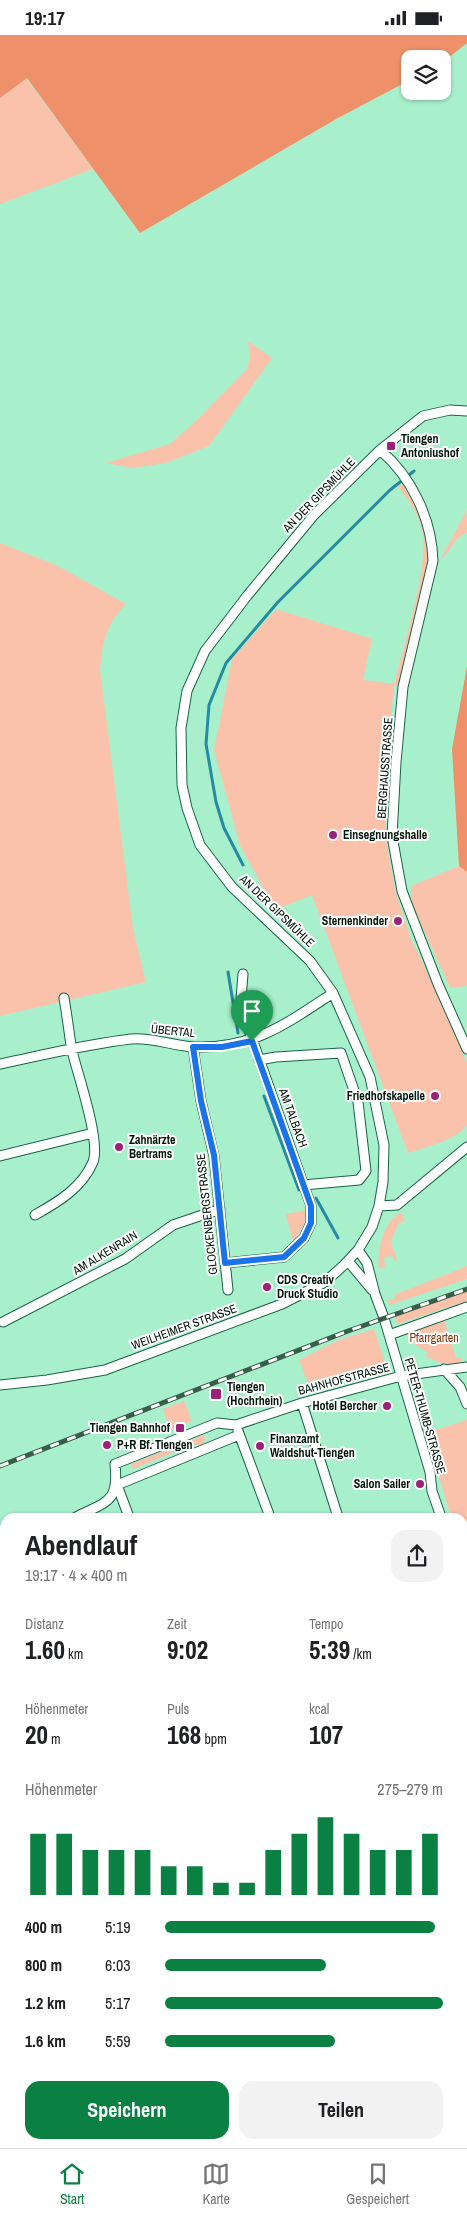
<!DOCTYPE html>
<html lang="de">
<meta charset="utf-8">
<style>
:root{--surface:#fff;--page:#f2f2f2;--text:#202124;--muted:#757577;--line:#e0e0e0;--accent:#0b8043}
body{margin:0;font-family:"Archivo Narrow",sans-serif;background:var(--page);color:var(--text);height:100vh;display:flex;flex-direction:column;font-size:19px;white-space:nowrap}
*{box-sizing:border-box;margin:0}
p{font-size:16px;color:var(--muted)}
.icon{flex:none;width:28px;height:28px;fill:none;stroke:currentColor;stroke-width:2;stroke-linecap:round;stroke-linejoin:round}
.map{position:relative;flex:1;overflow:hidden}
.sheet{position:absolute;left:0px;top:1478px;width:468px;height:636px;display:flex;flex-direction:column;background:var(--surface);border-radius:15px 15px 0 0;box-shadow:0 1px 4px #0004}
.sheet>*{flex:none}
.buttons{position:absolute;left:401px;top:15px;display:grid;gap:10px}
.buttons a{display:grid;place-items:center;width:50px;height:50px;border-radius:10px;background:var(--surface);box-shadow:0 1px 4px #0004;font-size:25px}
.pin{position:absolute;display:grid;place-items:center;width:42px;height:42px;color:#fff;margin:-51px -21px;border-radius:50% 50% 50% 0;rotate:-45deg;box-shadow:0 0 5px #0007}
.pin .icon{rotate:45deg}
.round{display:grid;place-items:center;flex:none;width:52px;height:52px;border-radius:15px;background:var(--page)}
.overview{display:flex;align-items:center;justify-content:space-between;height:85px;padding:0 25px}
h1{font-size:28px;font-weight:800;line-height:38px}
.metrics{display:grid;grid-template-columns:repeat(3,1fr);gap:8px;height:85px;padding:5px 25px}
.metrics div{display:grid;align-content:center}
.metrics b{font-size:25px;font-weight:800}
.metrics small{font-size:14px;font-weight:400}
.metrics p{font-size:14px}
.chart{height:140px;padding:10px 25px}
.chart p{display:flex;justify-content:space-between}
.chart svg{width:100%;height:90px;margin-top:5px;stroke:var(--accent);stroke-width:6}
.cta{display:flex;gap:10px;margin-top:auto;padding:10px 25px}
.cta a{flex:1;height:58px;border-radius:15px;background:var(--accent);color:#fff;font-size:20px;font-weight:800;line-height:58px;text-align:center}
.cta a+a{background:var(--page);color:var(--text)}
ul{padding:0 25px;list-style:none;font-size:16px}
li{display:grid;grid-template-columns:80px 60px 1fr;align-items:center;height:38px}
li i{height:12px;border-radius:6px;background:var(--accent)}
.status{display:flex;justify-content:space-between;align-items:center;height:35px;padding:0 25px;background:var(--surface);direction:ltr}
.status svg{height:14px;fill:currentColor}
.tab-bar{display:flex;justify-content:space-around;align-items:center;height:70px;border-top:1px solid var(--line);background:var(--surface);font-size:14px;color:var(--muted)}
.tab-bar a{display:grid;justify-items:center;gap:2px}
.tab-bar .active{color:var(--accent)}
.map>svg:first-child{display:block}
.green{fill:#fac2ab}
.forest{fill:#ee916b}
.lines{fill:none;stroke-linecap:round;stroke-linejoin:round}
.stream{stroke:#248ba2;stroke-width:3}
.street-casing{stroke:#196446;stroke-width:11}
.secondary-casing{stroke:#196446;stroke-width:15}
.street{stroke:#fff;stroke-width:9}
.secondary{stroke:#fff;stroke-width:12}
.rail-casing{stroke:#385e4a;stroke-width:5}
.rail{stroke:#fefefe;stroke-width:3;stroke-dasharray:9;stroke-linecap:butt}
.route-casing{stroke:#fff;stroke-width:10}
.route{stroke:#1a73e8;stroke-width:6}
.poi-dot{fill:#9b2179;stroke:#fefefe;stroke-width:2}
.labels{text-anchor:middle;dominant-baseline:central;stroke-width:4;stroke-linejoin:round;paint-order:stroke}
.poi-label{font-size:12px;font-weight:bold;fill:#001509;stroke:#fefefe;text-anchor:start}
.street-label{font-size:12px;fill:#001509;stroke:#fefefe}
.park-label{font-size:12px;fill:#853207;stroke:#fefefe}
</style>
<div class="status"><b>19:17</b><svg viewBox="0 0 49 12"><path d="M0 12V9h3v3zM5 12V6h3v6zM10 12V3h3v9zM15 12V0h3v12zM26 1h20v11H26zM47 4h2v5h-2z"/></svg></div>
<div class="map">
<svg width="467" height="2113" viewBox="0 0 467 2113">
<rect width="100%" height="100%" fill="#a8f0cc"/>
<path class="green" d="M26,43l67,91 -93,35v-106z
M248,306l24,17 -63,88 -43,17 -34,5 -26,-5 64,-19 28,-25 49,-50 3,-11z
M404,449l12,20 10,29 3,28 -28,125 -7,-1 -7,75 -2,73 10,57 16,49 28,58 28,66v62c-9,14 -43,23 -59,28l-96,-258 -37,15 -35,-65 -26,-95 18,-91 44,-50 96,30 -9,41 31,4c9,-36 36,-121 28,-154 -4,-16 -14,-32 -25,-44z
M467,475v23c-15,5 -15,19 -27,27z
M0,508l56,22 70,39c-21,22 -23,37 -26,66l33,258 13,54 -146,34z
M459,831l8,6v114l-17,2 -38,-84 -1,-18z
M306,1175l-1,13 -12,19 -7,-28z
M401,1177l4,9 -7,3 -7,18 6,18 -2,1 -3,-5 -8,1 1,10 -6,2c-2,-19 4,-47 22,-57z
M467,1231v13l-78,26 -1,-5 7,-1 -1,-4z
M467,1256v10l-70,23 -3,-9z
M444,1284l12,38h4l3,6h-22l-16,-7 3,-4 -11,-6 -12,-14z
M374,1294l12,37 -77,20 -10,-26 39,-20z
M184,1366l8,20 -22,9 -7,-21z
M467,1385v112h-4l-1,-15h-11l-25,-84z
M204,1400l2,5 -3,1 1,3 -5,2 -1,-2 -17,6 1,4 -3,1 -2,-4 -44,18 -2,-5z"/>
<path class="forest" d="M0,0h467v8l-24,19 -1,-3h-32v21l-72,38 -198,115 -113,-155 -27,20z
M467,631v206l-8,-6 -7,-117z"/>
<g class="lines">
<path class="stream" d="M243,830l-19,-37 -8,-26 -10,-58 3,-39 17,-42 52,-61 112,-112 24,-19
M228,937l10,61
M264,1061l35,94
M316,1163l22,40
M462,2094l5,-2
M413,2113l11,-4"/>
<defs>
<path id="street" d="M380,415c32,27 52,70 53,111l-30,126 -7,75 -4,74 10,55 36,93 29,65
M193,1012l8,54 13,55 14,134
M259,1025l17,-3 65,-4 17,49 8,69 -7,9 -56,5
M0,1029c43,-9 87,-20 131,-25 20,-2 43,7 63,8 59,2 92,-23 139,-54
M0,1121l93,-23
M379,1171l18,-1 70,-58
M35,1180c23,-13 47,-27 58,-53 8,-20 -15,-87 -21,-111 -3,-18 -5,-36 -8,-53
M358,1215l9,13 8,31 9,24 46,154 2,19 9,26
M348,1226l24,29
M225,1228l59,-6 20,-19 7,-15v-17l-66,-187 -4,-20 2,-25
M3,1287l122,-63 48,-34 47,-16
M389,1300l78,-28
M444,1334l16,18 7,17
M0,1350l47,-5 58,-10 177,-66 43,-22 19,-17 14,-15 14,-23 7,-21 4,-24 1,-37 -14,-68 -37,-84 -23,-32 -78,-74 -32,-42 -13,-37 -5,-23 -1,-57 6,-37 18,-40 42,-55 67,-81 66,-65 43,-34 27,-6 17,1
M302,1368l36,114
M238,1396l32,86
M117,1450l122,-50
M117,1450l12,32
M76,1482c31,-16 43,-14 39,-53l102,-41 19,2 66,-22 99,-27 66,-9
M462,1507l5,-1
M0,1520l5,-2
M462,1540l3,3
M0,1544l5,12
M462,1647l5,-2
M0,1689l5,-2
M462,1810l5,-2
M0,1813l5,-2
M0,1920l5,-3
M462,1924l5,-1
M462,1957l5,7
M0,1971l5,5
M0,2017l5,-5
M462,2019l5,-2
M61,2113l6,-4
M314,2113l5,-4"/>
<path id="secondary" d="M462,1738l5,-2
M0,1826l5,-2"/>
</defs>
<use href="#street" class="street-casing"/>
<use href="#secondary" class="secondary-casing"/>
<use href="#street" class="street"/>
<use href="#secondary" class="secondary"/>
<defs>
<path id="rail" d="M0,1431l348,-135 119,-42"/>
</defs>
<use href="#rail" class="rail-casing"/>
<use href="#rail" class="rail"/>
</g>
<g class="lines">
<defs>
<path id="route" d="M252,1006l59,165v17l-7,15 -20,19 -59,6 -11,-108 -13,-54 -8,-54h29z"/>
</defs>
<use href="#route" class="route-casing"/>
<use href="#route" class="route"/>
</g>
<g class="poi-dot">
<rect x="386" y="406" width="10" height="10" rx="2.5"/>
<circle cx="333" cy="800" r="5"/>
<circle cx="398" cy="886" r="5"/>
<circle cx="435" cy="1061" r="5"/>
<circle cx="119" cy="1112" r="5"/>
<circle cx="267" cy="1252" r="5"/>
<rect x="210" y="1353" width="12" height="12" rx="2.5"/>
<circle cx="387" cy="1371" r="5"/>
<rect x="175" y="1388" width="10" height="10" rx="2.5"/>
<circle cx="107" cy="1410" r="5"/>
<circle cx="260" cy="1411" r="5"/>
<circle cx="420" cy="1449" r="5"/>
</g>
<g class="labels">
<g class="poi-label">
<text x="401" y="404">Tiengen<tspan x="401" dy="14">Antoniushof</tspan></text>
<text x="343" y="800">Einsegnungshalle</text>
<text x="388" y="886" text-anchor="end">Sternenkinder</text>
<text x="425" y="1061" text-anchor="end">Friedhofskapelle</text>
<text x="129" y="1105">Zahnärzte<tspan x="129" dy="14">Bertrams</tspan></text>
<text x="277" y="1245">CDS Creativ<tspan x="277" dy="14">Druck Studio</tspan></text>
<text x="227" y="1352">Tiengen<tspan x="227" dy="14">(Hochrhein)</tspan></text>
<text x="377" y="1371" text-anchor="end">Hotel Bercher</text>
<text x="170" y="1393" text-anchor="end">Tiengen Bahnhof</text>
<text x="270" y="1404">Finanzamt<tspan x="270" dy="14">Waldshut-Tiengen</tspan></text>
<text x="117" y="1410">P+R Bf. Tiengen</text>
<text x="410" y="1449" text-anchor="end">Salon Sailer</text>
</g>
<g class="street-label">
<text transform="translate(319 460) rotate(-46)">AN DER GIPSMÜHLE</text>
<text transform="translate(385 733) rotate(-86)">BERGHAUSSTRASSE</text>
<text transform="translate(277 876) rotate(44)">AN DER GIPSMÜHLE</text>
<text transform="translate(173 996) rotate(6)">ÜBERTAL</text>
<text transform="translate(293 1083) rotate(70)">AM TALBACH</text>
<text transform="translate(207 1179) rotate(-96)">GLOCKENBERGSTRASSE</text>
<text transform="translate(105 1218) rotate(-31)">AM ALKENRAIN</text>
<text transform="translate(184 1292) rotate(-20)">WEILHEIMER STRASSE</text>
<text transform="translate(344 1344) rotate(-15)">BAHNHOFSTRASSE</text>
<text transform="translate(425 1381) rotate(74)">PETER-THUMB-STRASSE</text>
</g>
<g class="park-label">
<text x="434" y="1303">Pfarrgarten</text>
</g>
</g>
</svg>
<div class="buttons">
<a><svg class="icon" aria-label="layers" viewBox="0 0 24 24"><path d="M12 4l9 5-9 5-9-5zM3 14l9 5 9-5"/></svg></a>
</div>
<div class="pin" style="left:252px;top:1006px;background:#1e9e55"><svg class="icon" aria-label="arrive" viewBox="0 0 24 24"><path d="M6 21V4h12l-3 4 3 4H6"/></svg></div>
<section class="sheet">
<div class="overview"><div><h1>Abendlauf</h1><p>19:17 · 4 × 400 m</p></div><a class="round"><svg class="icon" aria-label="share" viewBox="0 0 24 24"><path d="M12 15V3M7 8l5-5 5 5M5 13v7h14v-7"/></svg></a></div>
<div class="metrics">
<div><p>Distanz</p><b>1.60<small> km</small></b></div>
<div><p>Zeit</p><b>9:02</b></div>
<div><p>Tempo</p><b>5:39<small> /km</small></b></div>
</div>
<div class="metrics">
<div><p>Höhenmeter</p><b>20<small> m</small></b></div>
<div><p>Puls</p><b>168<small> bpm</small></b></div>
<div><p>kcal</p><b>107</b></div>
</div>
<div class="chart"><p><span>Höhenmeter</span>275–279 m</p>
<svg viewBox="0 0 160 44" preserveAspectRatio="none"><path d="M5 44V14M15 44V14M25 44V22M35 44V22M45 44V22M55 44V30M65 44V30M75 44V38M85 44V38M95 44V22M105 44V14M115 44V6M125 44V14M135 44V22M145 44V22M155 44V14"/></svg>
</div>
<ul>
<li><b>400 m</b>5:19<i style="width:97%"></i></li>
<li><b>800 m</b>6:03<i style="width:58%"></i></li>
<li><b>1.2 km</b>5:17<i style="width:100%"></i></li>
<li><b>1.6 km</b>5:59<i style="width:61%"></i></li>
</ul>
<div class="cta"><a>Speichern</a><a>Teilen</a></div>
</section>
</div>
<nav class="tab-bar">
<a class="active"><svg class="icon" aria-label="home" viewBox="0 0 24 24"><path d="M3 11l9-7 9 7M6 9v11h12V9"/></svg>Start</a>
<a><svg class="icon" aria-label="map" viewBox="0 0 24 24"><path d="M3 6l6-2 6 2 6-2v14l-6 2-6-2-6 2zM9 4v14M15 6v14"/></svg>Karte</a>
<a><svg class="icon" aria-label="saved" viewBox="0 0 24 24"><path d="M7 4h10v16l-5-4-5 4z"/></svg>Gespeichert</a>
</nav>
